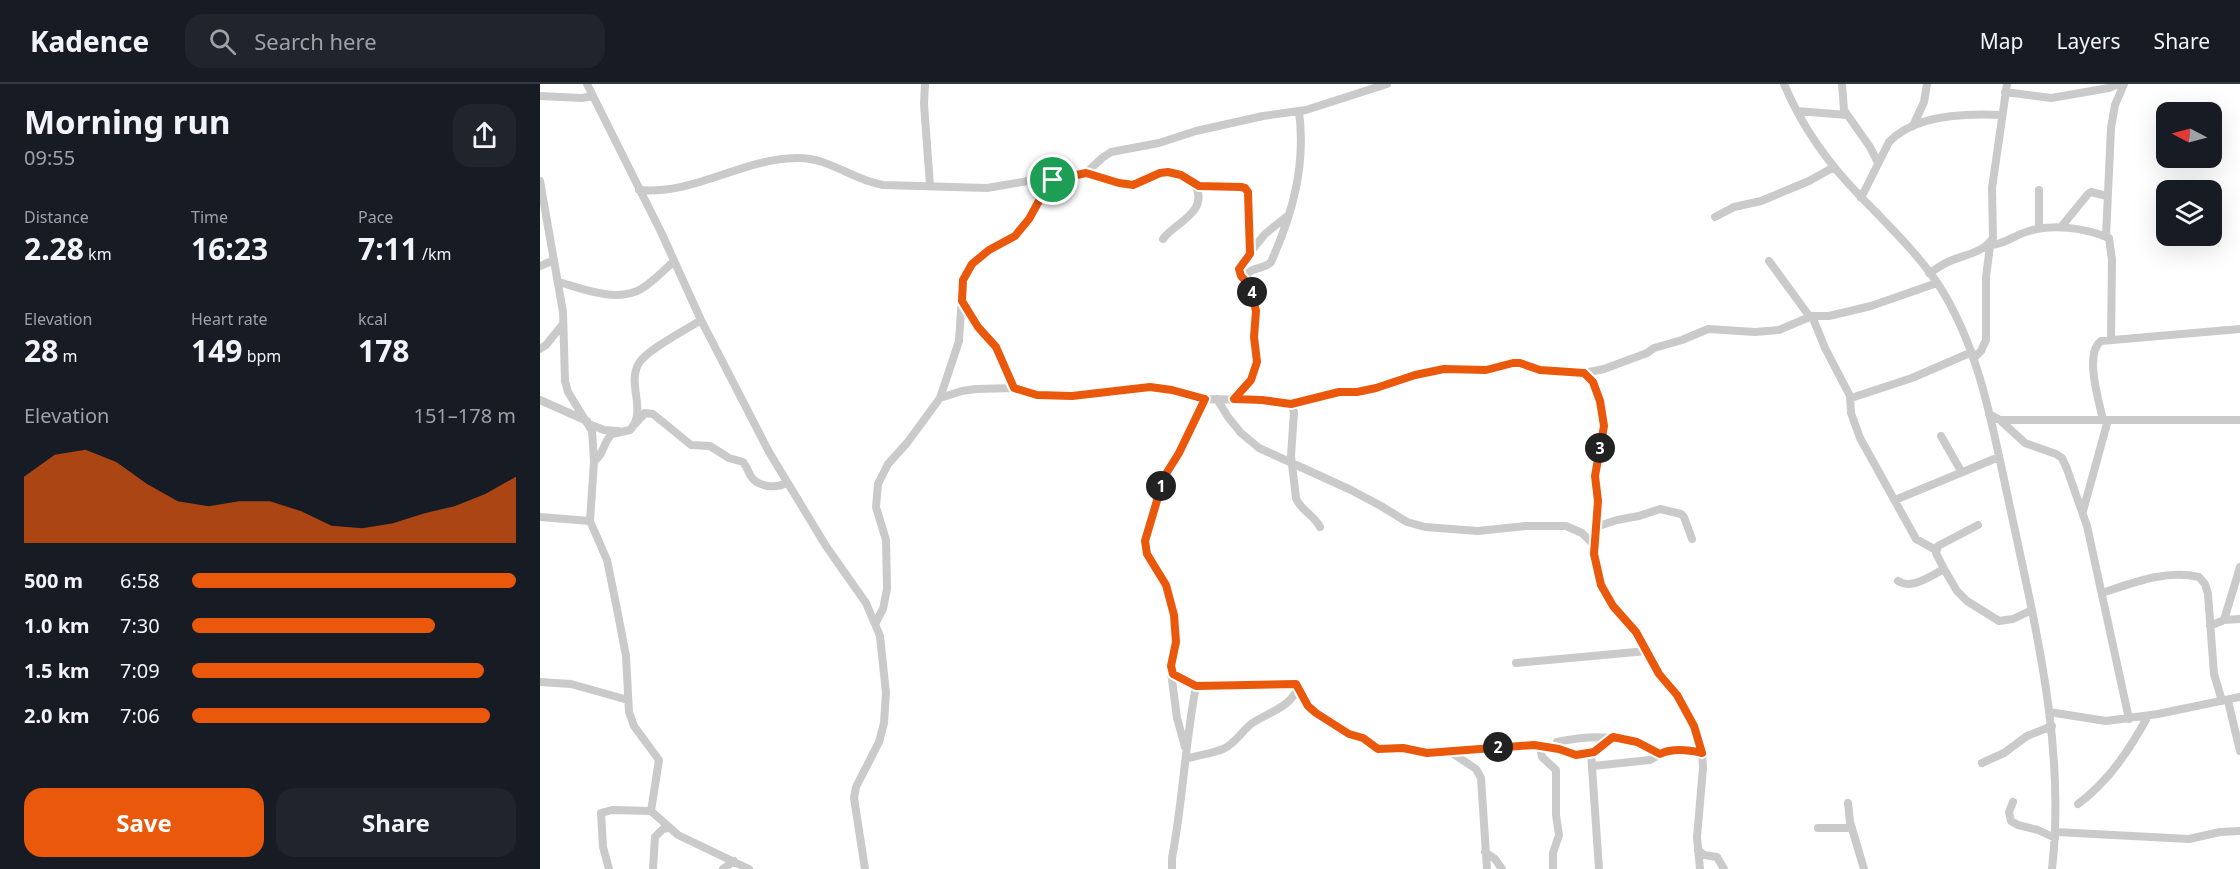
<!DOCTYPE html>
<meta charset="utf-8">
<style>
:root{--surface:#171b24;--page:#20242c;--text:#f1f3f6;--muted:#9ea1a6;--line:#363941;--accent:#ea580c}
body{margin:0;font-family:"Noto Sans",sans-serif;background:var(--page);color:var(--text);height:100vh;display:flex;flex-direction:column;font-size:22px;white-space:nowrap}
*{box-sizing:border-box;margin:0}
p{font-size:20px;color:var(--muted)}
.icon{flex:none;width:33px;height:33px;fill:none;stroke:currentColor;stroke-width:2;stroke-linecap:round;stroke-linejoin:round}
.map{position:relative;flex:1;overflow:hidden}
.details{display:flex;flex-direction:column;background:var(--surface);width:540px}
.details>*{flex:none}
.needle{width:39px;rotate:276deg}
.tools{position:absolute;left:1616px;top:18px;display:grid;gap:12px}
.tools a{display:grid;place-items:center;width:66px;height:66px;border-radius:12px;background:var(--surface);box-shadow:0 6px 24px #0002;font-size:30px}
.pin{position:absolute;display:grid;place-items:center;width:51px;height:51px;color:#fff;margin:-26px;border:3px solid #fff;border-radius:50%;box-shadow:0 2px 6px #0007}
.km{position:absolute;width:30px;height:30px;margin:-15px;border-radius:50%;background:#222;color:#fff;font-size:16px;line-height:30px;text-align:center}
.round{display:grid;place-items:center;flex:none;width:63px;height:63px;border-radius:18px;background:var(--page)}
.headline{display:flex;align-items:center;justify-content:space-between;height:102px;padding:0 24px}
h1{font-size:33px;font-weight:700;line-height:45px}
.stats{display:grid;grid-template-columns:repeat(3,1fr);gap:9px;height:102px;padding:6px 24px}
.stats div{display:grid;align-content:center}
.stats b{font-size:30px;font-weight:700}
.stats small{font-size:16px;font-weight:400}
.stats p{font-size:16px}
.chart{height:168px;padding:12px 24px}
.chart p{display:flex;justify-content:space-between}
.chart svg{width:100%;height:108px;margin-top:6px;fill:var(--accent);opacity:.7}
.action{display:flex;gap:12px;margin-top:auto;padding:12px 24px}
.action a{flex:1;height:69px;border-radius:18px;background:var(--accent);color:#fff;font-size:24px;font-weight:700;line-height:69px;text-align:center}
.action a+a{background:var(--page);color:var(--text)}
ul{padding:0 24px;list-style:none;font-size:20px}
li{display:grid;grid-template-columns:96px 72px 1fr;align-items:center;height:45px}
li i{height:15px;border-radius:8px;background:var(--accent)}
header{display:flex;align-items:center;gap:36px;box-sizing:border-box;height:84px;padding:0 30px;background:var(--surface);border-bottom:2px solid var(--line)}
header strong{font-size:28px}
nav{display:flex;gap:33px;margin-inline-start:auto;font-size:21px}
.search{width:420px;height:54px;background:var(--page);display:flex;align-items:center;gap:15px;box-sizing:border-box;padding:0 21px;border-radius:18px;color:var(--muted);font-size:22px}
main{display:flex;flex:1;min-height:0}
.map>svg:first-child{display:block}
.lines{fill:none;stroke-linecap:round;stroke-linejoin:round}
.minor{stroke:#cacaca;stroke-width:8}
.route-casing{stroke:#fff;stroke-width:12}
.route{stroke:#ea580c;stroke-width:8}
</style>
<header>
<strong>Kadence</strong>
<div class="search"><svg class="icon" aria-label="search" viewBox="0 0 24 24"><circle cx="10" cy="10" r="6"/><path d="M15 15l6 6"/></svg>Search here</div>
<nav><a>Map</a><a>Layers</a><a>Share</a></nav>
</header>
<main>
<section class="details">
<div class="headline"><div><h1>Morning run</h1><p>09:55</p></div><a class="round"><svg class="icon" aria-label="share" viewBox="0 0 24 24"><path d="M12 15V3M7 8l5-5 5 5M5 13v7h14v-7"/></svg></a></div>
<div class="stats">
<div><p>Distance</p><b>2.28<small> km</small></b></div>
<div><p>Time</p><b>16:23</b></div>
<div><p>Pace</p><b>7:11<small> /km</small></b></div>
</div>
<div class="stats">
<div><p>Elevation</p><b>28<small> m</small></b></div>
<div><p>Heart rate</p><b>149<small> bpm</small></b></div>
<div><p>kcal</p><b>178</b></div>
</div>
<div class="chart"><p><span>Elevation</span>151–178 m</p>
<svg viewBox="0 0 160 44" preserveAspectRatio="none"><path d="M0 44V17L10 8L20 6L30 11L40 20L50 27L60 29L70 27L80 27L90 31L100 37L110 38L120 36L130 32L140 29L150 24L160 17V44z"/></svg>
</div>
<ul>
<li><b>500 m</b>6:58<i style="width:100%"></i></li>
<li><b>1.0 km</b>7:30<i style="width:75%"></i></li>
<li><b>1.5 km</b>7:09<i style="width:90%"></i></li>
<li><b>2.0 km</b>7:06<i style="width:92%"></i></li>
</ul>
<div class="action"><a>Save</a><a>Share</a></div>
</section>
<div class="map">
<svg width="1700" height="785" viewBox="0 0 1700 785">
<rect width="100%" height="100%" fill="#fff"/>
<g class="lines">
<path class="minor" d="M47,0l74,148 40,88 68,132 57,94 40,57 14,33 6,57 -2,30 -5,19 -23,45 -2,11 11,71
M385,0l-1,20 6,82
M1244,0c18,43 46,82 79,115 25,26 55,55 75,85 43,66 55,147 72,223 25,119 56,239 42,362
M1302,0l2,26 26,37 8,16
M1465,8l46,6 58,-10 9,-4
M0,12l42,2 11,-2
M1257,27l50,4
M1373,42l11,-24 3,-18
M546,89l33,10 14,2 27,-12 8,-1 13,3 18,11 46,2c9,15 5,49 5,66
M0,97l23,131 2,69 3,11 24,39 2,30 -4,60 17,39 10,49 9,47 3,56 5,14 25,34 -8,51 27,24 71,34
M99,106c56,5 102,-31 157,-32 34,-1 55,22 87,27l104,3 47,-8h19
M1499,106v38
M1321,114l28,-56c26,-28 77,-29 113,-27
M1175,133l19,-10 27,-6 48,-20 25,-14
M1521,143l27,-33 3,-2 16,4
M1566,152l5,-108 4,-23 9,-21
M623,155c11,-16 47,-27 32,-54
M1447,161c15,1 26,-9 39,-13 26,-9 59,-4 83,6l3,22 -1,79
M1229,177l41,56
M0,182l14,-6
M1389,189c7,-4 14,-9 21,-12 16,-7 33,-8 43,-23l-1,-50 15,-104
M19,198c24,7 58,21 82,7 12,-7 22,-18 32,-27
M707,199l-8,-11 1,-7 25,-31 21,-17
M422,217l16,26 18,20 18,41
M1272,232l13,32 25,48 1,17 9,25 56,101 20,11
M0,265l6,-4 17,-21
M1435,273l6,-6 5,-11v-63l4,-31
M1044,289l20,-4 43,-16 7,-5 28,-8 26,-11 47,3 24,-2 33,-14h17l42,-10 66,-23
M400,314l19,-57 4,-61 9,-16 11,-10 25,-14 14,-12 31,-48 33,-7 16,-15 9,-6 48,-9 37,-12 67,-15 43,-6 81,-26
M1311,314l61,-20 60,-26
M665,315l-26,54 -15,24 -19,64 2,13 19,31 8,29 1,28 -4,29c21,28 91,11 123,13l14,22 41,28 14,4 15,11 25,-1 16,5h33l24,16 5,9 6,91
M677,315l11,18 13,16 18,15 92,42 30,16 26,16 18,5 53,4 48,-5h40l16,7 13,13
M694,315l17,-19 6,-18 -3,-25 2,-26 -9,-31v-6c7,-8 17,-4 24,-12 22,-49 35,-97 28,-151
M0,316l47,21
M751,320l3,8 -3,44 5,42c4,12 17,16 24,29
M1449,330l11,6 25,23 31,11 6,4 5,11 20,57 42,193
M1460,336h240
M1563,336c-4,-19 -19,-66 -2,-79l139,-12
M49,340l15,6 14,1
M95,340l10,-11 8,1 38,31 19,1 19,12 14,4c4,5 5,8 7,13 7,12 25,14 36,8
M1401,352l20,35
M54,377c10,-6 9,-19 18,-27l18,-4c18,-19 -4,-46 9,-67 9,-14 47,-33 62,-43
M1355,416l104,-43
M1543,427l25,-91
M0,433l50,4
M1438,441l-40,21 -2,7 8,16 13,22 10,10 32,20 14,-2 19,-9
M1056,443l21,-7 22,-4 21,-7 21,5 3,3 8,22
M1358,497c14,9 32,-5 46,-12
M1562,509c30,-10 65,-24 97,-16l6,7 3,10 6,80 8,27
M1684,536l16,-53
M335,540l8,-15 4,-20 -1,-49 -10,-33 2,-23 10,-20 19,-21 33,-45 22,-7 14,-2 41,-1 20,7 35,1 78,-9 22,3 33,9 57,1 29,4 48,-12 37,-4 39,-13 30,-6 41,1 31,-7 23,7 44,3 9,9 7,19 4,25 -7,32 -2,18 3,25 -4,34 2,32 11,30 29,35 20,37 21,26 17,31 8,27 1,15 -6,69 3,32
M1670,542l14,-6 16,-1
M976,579l131,-12
M631,588l6,46 8,29
M0,598l31,2 57,16
M1688,617l12,50
M1509,628l57,9 52,-7 82,-17
M1017,658c40,-9 68,-6 103,12
M1000,662l2,11 14,13v45l3,20 -6,18v16
M911,667l83,-6 25,4 17,6 18,-3 19,-15
M1051,669l8,116
M646,675c12,-4 25,-5 37,-10 12,-5 18,-17 28,-25 15,-11 40,-16 47,-37
M1442,679l22,-10 23,-17 25,-10
M1053,682l57,-6 16,-9 26,-1 10,3
M1473,718l-4,10 2,9 7,4 20,5 17,8
M1308,719l2,19 14,47
M1538,720c31,-23 52,-55 70,-88
M1278,744h34
M1516,748l133,7 31,-7 20,-1
M1158,766l6,5 13,2 7,12
M945,768l10,7 7,10
M69,785l-6,-22 -2,-34 11,-3 39,1
M113,785l2,-32 8,-8 6,-1
M183,785l11,-8
M632,785v-11c11,-57 13,-115 24,-172"/>
</g>
<g class="lines">
<defs>
<path id="route" d="M628,88l13,3 18,11 42,1 4,1 3,4 2,62 -11,15 2,7 9,10 6,25 -2,26 3,25 -6,18 -17,19 28,1 29,4 48,-12h18l19,-4 39,-13 29,-6 42,1 27,-7h7l20,7 44,3 9,9 7,19 4,25 -9,50 3,25 -4,53 7,31 12,21 23,26 23,42 18,21 17,31 8,27c-13,-3 -30,-5 -42,1l-23,-12 -24,-5 -19,15 -18,3 -17,-6 -25,-4 -107,8 -24,-5 -25,1 -15,-11 -14,-4 -33,-21 -8,-7 -12,-22 -100,2 -23,-12 -2,-8 5,-24 -2,-27 -8,-30 -19,-31 -2,-13 19,-64 15,-24 26,-54 -33,-9 -22,-3 -78,9 -35,-1 -23,-7 -18,-41 -18,-20 -16,-26 1,-21 9,-16 17,-14 26,-14 14,-17 16,-29 8,-10 33,-7 33,10 14,2 27,-12z"/>
</defs>
<use href="#route" class="route-casing"/>
<use href="#route" class="route"/>
</g>
</svg>
<div class="tools">
<a><svg class="needle" viewBox="-14 -14 28 28"><path d="M0-13l5 13h-10z" fill="#e53935"/><path d="M0 13l5-13h-10z" fill="#9ea1a6"/></svg></a>
<a><svg class="icon" aria-label="layers" viewBox="0 0 24 24"><path d="M12 4l9 5-9 5-9-5zM3 14l9 5 9-5"/></svg></a>
</div>
<div class="pin" style="left:513px;top:96px;background:#1e9e55"><svg class="icon" aria-label="arrive" viewBox="0 0 24 24"><path d="M6 21V4h12l-3 4 3 4H6"/></svg></div>
<b class="km" style="left:621px;top:402px">1</b>
<b class="km" style="left:958px;top:663px">2</b>
<b class="km" style="left:1060px;top:364px">3</b>
<b class="km" style="left:712px;top:208px">4</b>
</div>
</main>
